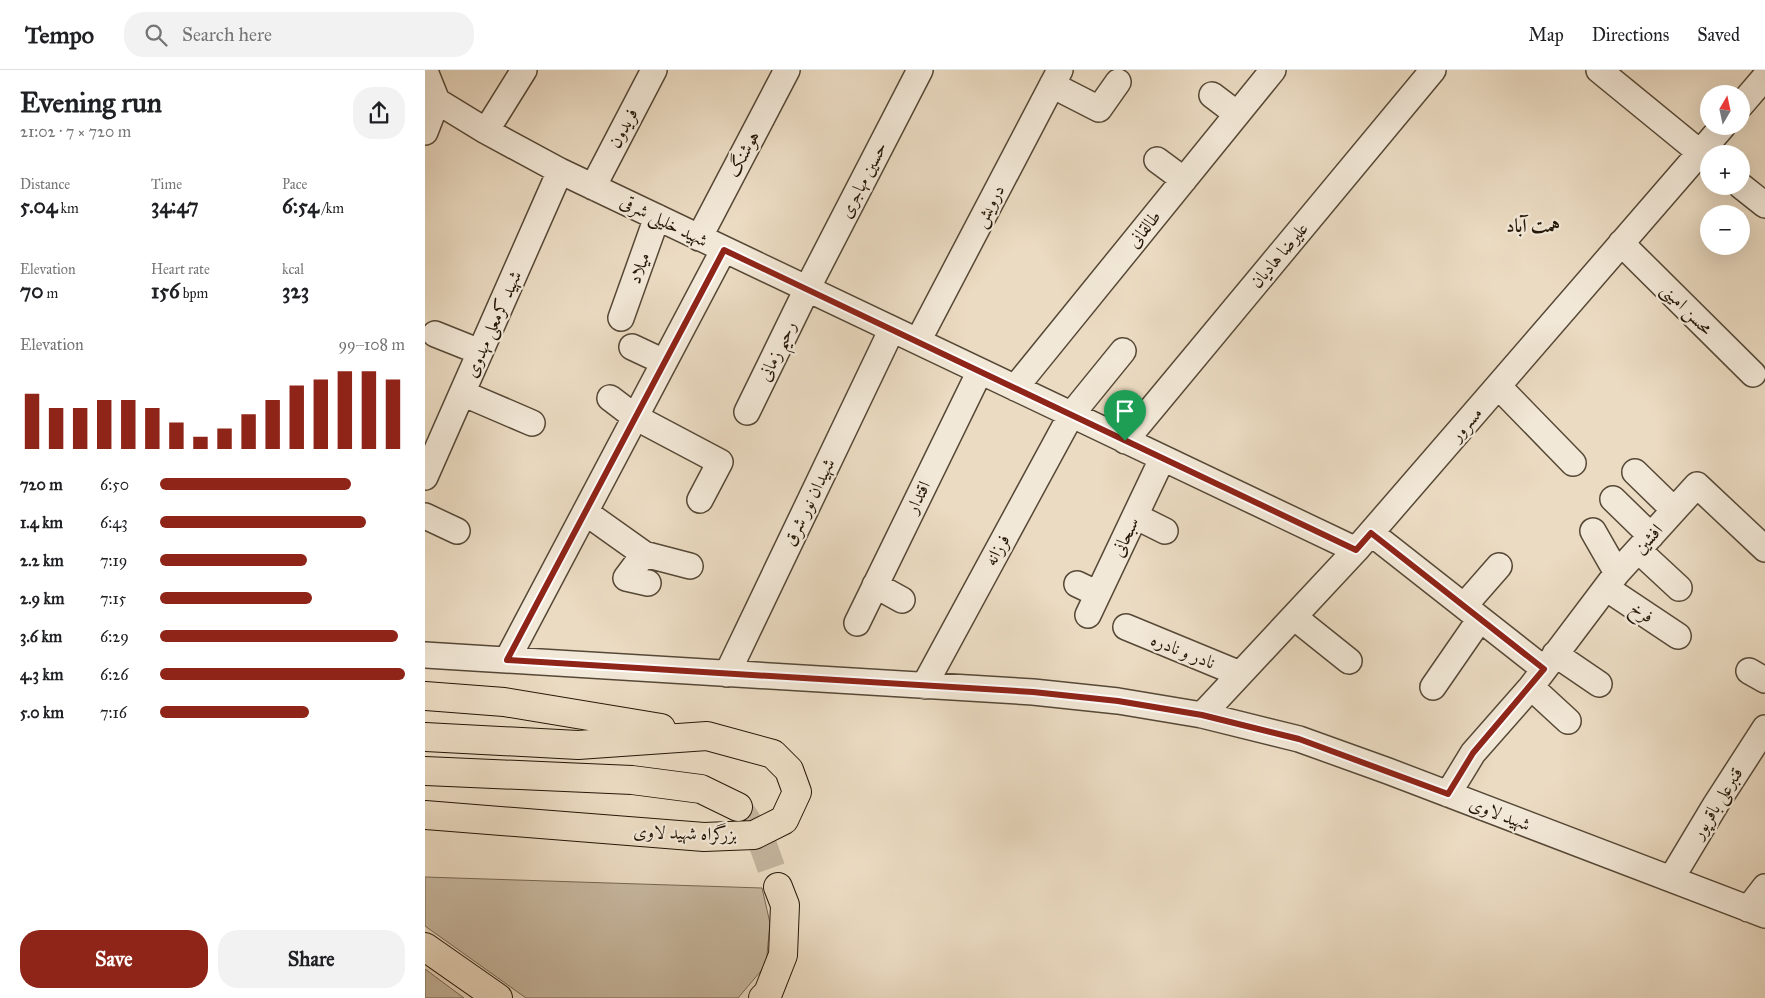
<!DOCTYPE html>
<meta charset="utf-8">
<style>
:root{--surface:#fff;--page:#f2f2f2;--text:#202124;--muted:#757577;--line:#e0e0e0;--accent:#8f2418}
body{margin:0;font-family:"IM FELL Great Primer",Amiri,serif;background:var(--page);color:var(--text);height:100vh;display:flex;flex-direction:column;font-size:19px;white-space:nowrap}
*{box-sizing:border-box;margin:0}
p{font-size:16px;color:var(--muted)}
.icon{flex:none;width:28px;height:28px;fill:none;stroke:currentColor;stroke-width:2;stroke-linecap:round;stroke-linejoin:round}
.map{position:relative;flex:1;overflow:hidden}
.panel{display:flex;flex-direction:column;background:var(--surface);width:425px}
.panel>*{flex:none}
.needle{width:32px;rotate:9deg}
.tools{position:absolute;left:1275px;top:15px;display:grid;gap:10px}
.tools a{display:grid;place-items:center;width:50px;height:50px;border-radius:50%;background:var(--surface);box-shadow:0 5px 20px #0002;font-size:25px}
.pin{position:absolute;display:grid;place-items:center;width:42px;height:42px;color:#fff;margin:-51px -21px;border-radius:50% 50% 50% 0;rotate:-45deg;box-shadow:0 0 5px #0007}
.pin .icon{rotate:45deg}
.round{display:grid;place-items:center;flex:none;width:52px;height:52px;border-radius:20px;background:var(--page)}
.overview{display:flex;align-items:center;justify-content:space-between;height:85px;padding:0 20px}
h1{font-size:28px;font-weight:800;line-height:38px}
.stats{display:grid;grid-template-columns:repeat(3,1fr);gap:8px;height:85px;padding:5px 20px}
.stats div{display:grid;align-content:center}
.stats b{font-size:21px;font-weight:800}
.stats small{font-size:14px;font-weight:400}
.stats p{font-size:14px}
.chart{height:140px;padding:10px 20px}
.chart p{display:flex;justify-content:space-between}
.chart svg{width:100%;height:90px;margin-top:5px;stroke:var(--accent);stroke-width:6}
.action{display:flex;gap:10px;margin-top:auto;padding:10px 20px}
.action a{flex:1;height:58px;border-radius:20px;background:var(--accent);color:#fff;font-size:20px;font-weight:800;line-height:58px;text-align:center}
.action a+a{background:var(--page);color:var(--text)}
ul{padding:0 20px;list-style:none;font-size:16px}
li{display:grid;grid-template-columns:80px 60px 1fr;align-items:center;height:38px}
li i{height:12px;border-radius:6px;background:var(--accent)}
header{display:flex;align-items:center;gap:30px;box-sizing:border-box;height:70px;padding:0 25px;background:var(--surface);border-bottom:1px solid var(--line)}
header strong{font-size:24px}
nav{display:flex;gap:28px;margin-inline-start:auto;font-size:18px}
.search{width:350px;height:45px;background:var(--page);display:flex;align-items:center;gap:12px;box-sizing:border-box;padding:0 18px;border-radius:20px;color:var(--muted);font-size:19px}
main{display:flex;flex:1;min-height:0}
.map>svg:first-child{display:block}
.green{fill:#c9baa2;stroke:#776854}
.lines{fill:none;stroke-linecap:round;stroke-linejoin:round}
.highway-tunnel{stroke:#c3b49d;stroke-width:28;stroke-dasharray:28 14;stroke-linecap:butt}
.minor-casing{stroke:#564836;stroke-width:28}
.highway-casing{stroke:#251707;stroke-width:30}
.minor{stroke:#f2e8d7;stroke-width:25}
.highway{stroke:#ebdbc2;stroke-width:28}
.route-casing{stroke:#fff;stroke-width:10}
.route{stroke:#8f2418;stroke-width:6}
.labels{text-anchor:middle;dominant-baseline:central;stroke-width:4.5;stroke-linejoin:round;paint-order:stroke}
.street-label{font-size:18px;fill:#251707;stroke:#f2e8d7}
.neighbourhood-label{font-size:19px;font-weight:bold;fill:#251707;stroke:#f2e8d7}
</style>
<header>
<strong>Tempo</strong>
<div class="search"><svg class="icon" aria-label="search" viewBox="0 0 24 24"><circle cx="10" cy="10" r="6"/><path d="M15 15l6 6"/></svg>Search here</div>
<nav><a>Map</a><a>Directions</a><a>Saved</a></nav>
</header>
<main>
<section class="panel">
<div class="overview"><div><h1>Evening run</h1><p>21:02 · 7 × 720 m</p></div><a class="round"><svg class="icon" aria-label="share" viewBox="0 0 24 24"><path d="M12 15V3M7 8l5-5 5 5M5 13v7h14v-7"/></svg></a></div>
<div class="stats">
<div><p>Distance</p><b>5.04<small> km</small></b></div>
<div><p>Time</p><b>34:47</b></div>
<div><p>Pace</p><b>6:54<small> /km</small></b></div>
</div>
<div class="stats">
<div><p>Elevation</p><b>70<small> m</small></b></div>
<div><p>Heart rate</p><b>156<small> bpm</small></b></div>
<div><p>kcal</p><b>323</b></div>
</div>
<div class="chart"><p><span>Elevation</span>99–108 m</p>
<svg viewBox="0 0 160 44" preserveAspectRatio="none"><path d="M5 44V17M15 44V24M25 44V24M35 44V20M45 44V20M55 44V24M65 44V31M75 44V38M85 44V34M95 44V27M105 44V20M115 44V13M125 44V10M135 44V6M145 44V6M155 44V10"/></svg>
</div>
<ul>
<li><b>720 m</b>6:50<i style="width:78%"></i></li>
<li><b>1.4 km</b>6:43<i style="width:84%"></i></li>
<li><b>2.2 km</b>7:19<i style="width:60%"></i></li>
<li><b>2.9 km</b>7:15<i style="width:62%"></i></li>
<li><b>3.6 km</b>6:29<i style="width:97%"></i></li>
<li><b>4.3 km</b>6:26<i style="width:100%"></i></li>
<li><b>5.0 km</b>7:16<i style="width:61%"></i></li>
</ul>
<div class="action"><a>Save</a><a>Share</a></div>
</section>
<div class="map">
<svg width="1340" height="928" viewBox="0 0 1340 928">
<rect width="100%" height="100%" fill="#ebdbc2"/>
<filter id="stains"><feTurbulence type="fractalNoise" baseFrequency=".004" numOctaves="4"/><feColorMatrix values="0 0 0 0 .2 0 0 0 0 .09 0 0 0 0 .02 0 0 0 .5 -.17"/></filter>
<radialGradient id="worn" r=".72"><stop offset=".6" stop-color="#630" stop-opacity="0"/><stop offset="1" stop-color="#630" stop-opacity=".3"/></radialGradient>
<path class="green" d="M0,807l337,11 8,35 -4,42 -28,33h-212l-101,-72z
M0,899l39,29h-39z"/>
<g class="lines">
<path class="highway-tunnel" d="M313,737l25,38 15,42"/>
<defs>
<path id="minor" d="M1174,0l110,90
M0,1l12,30 49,30 74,40 796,379
M627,15l47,24 19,-27
M787,25l25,19
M1316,35l24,-28
M61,61l38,-61
M0,62l12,-31
M732,90l27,20
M1316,116l24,19
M168,117l61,-117
M274,168l88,-168
M1196,173l132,131
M196,248l36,-101
M10,264l45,18
M493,271l142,-271
M207,277l32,15
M1073,316l75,77
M590,318l258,-318
M37,323l70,30
M185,328l25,19 85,45 -20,38
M322,342l60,-123 113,-219
M700,371l308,-371
M1210,402l39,38
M0,407l135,-306
M1188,429l38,37
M160,442l59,42 46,12
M0,446l32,15
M710,446l30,15
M1168,461l24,42
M946,463l173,136
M1213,480l41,38
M219,484l-18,24 22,5
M652,514l21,10
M450,515l27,15
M1181,518l72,48
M1039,536l35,-40
M663,545l74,-156
M869,547l55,44
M432,553l123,-252
M701,557l114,47
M1130,584l44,30
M0,585l608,37 85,9 84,14 97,24 89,32 377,144
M82,590l217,-411
M1324,601l16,9
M302,604l165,-345
M499,616l147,-271 52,-64
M1008,617l47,-68
M1106,617l37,34
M777,645l154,-165 367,-424
M1023,724l25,-41 58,-66 86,-114 80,-88 68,64
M1246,809l45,-75 49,-76
M1323,839l17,-22"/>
<path id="highway" d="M0,626l79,6 157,26
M0,667l153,8 129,-9 66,18 16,16 8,22 -13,28 -30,15 -50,2 -279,-22
M0,701l207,9 69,9 37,18
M0,877l73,51
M338,928l5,-5 15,-38 2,-50 -7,-18"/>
</defs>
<use href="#minor" class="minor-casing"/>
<use href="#highway" class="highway-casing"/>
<use href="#minor" class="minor"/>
<use href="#highway" class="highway"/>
</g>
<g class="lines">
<defs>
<path id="route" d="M299,180l632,300 15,-17 173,136 -71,84 -25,41 -149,-55 -97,-24 -84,-14 -85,-9 -526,-32z"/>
</defs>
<use href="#route" class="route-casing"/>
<use href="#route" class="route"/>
</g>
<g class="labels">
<g class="street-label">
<text transform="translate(198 58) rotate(-62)">فریدون</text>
<text transform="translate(318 84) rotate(-62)">هوشنگ</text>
<text transform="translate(438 110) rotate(-63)">حسین مهاجری</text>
<text transform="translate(564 136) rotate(-62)">درویش</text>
<text transform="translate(239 151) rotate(26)">شهید خلیلی شرقی</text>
<text transform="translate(719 159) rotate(-51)">طالقانی</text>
<text transform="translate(854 185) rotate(-50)">علیرضا هادیان</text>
<text transform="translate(214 198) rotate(-70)">میلاد</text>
<text transform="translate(1262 239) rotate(45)">محسن امینی</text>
<text transform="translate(68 254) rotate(-66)">شهید کرمعلی مهدوی</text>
<text transform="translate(352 281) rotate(-64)">رحیم زمانی</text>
<text transform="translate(1041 354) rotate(-49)">مسرور</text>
<text transform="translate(493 427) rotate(-64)">اقتدار</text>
<text transform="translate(384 432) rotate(-64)">شهیدان نور شرق</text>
<text transform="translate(700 467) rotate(-65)">سبحانی</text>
<text transform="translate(1223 469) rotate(-48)">افشین</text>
<text transform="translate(572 480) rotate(-61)">فرزانه</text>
<text transform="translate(1217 542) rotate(34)">فرخ</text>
<text transform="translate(758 581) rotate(22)">نادر و نادره</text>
<text transform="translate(1292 733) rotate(-58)">قنبرعلی باقرپور</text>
<text transform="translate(1075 744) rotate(21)">شهید لاوی</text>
<text transform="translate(260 763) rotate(2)">بزرگراه شهید لاوی</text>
</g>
<g class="neighbourhood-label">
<text x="1108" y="155">همت آباد</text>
</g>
</g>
<rect width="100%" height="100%" filter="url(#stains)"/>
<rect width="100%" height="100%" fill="url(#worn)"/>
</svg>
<div class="tools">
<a><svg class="needle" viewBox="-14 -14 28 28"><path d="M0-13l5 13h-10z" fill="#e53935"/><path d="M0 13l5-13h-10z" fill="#757577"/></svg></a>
<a>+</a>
<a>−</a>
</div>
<div class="pin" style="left:700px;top:371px;background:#1e9e55"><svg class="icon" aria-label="arrive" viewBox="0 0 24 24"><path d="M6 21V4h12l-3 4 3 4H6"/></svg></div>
</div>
</main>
